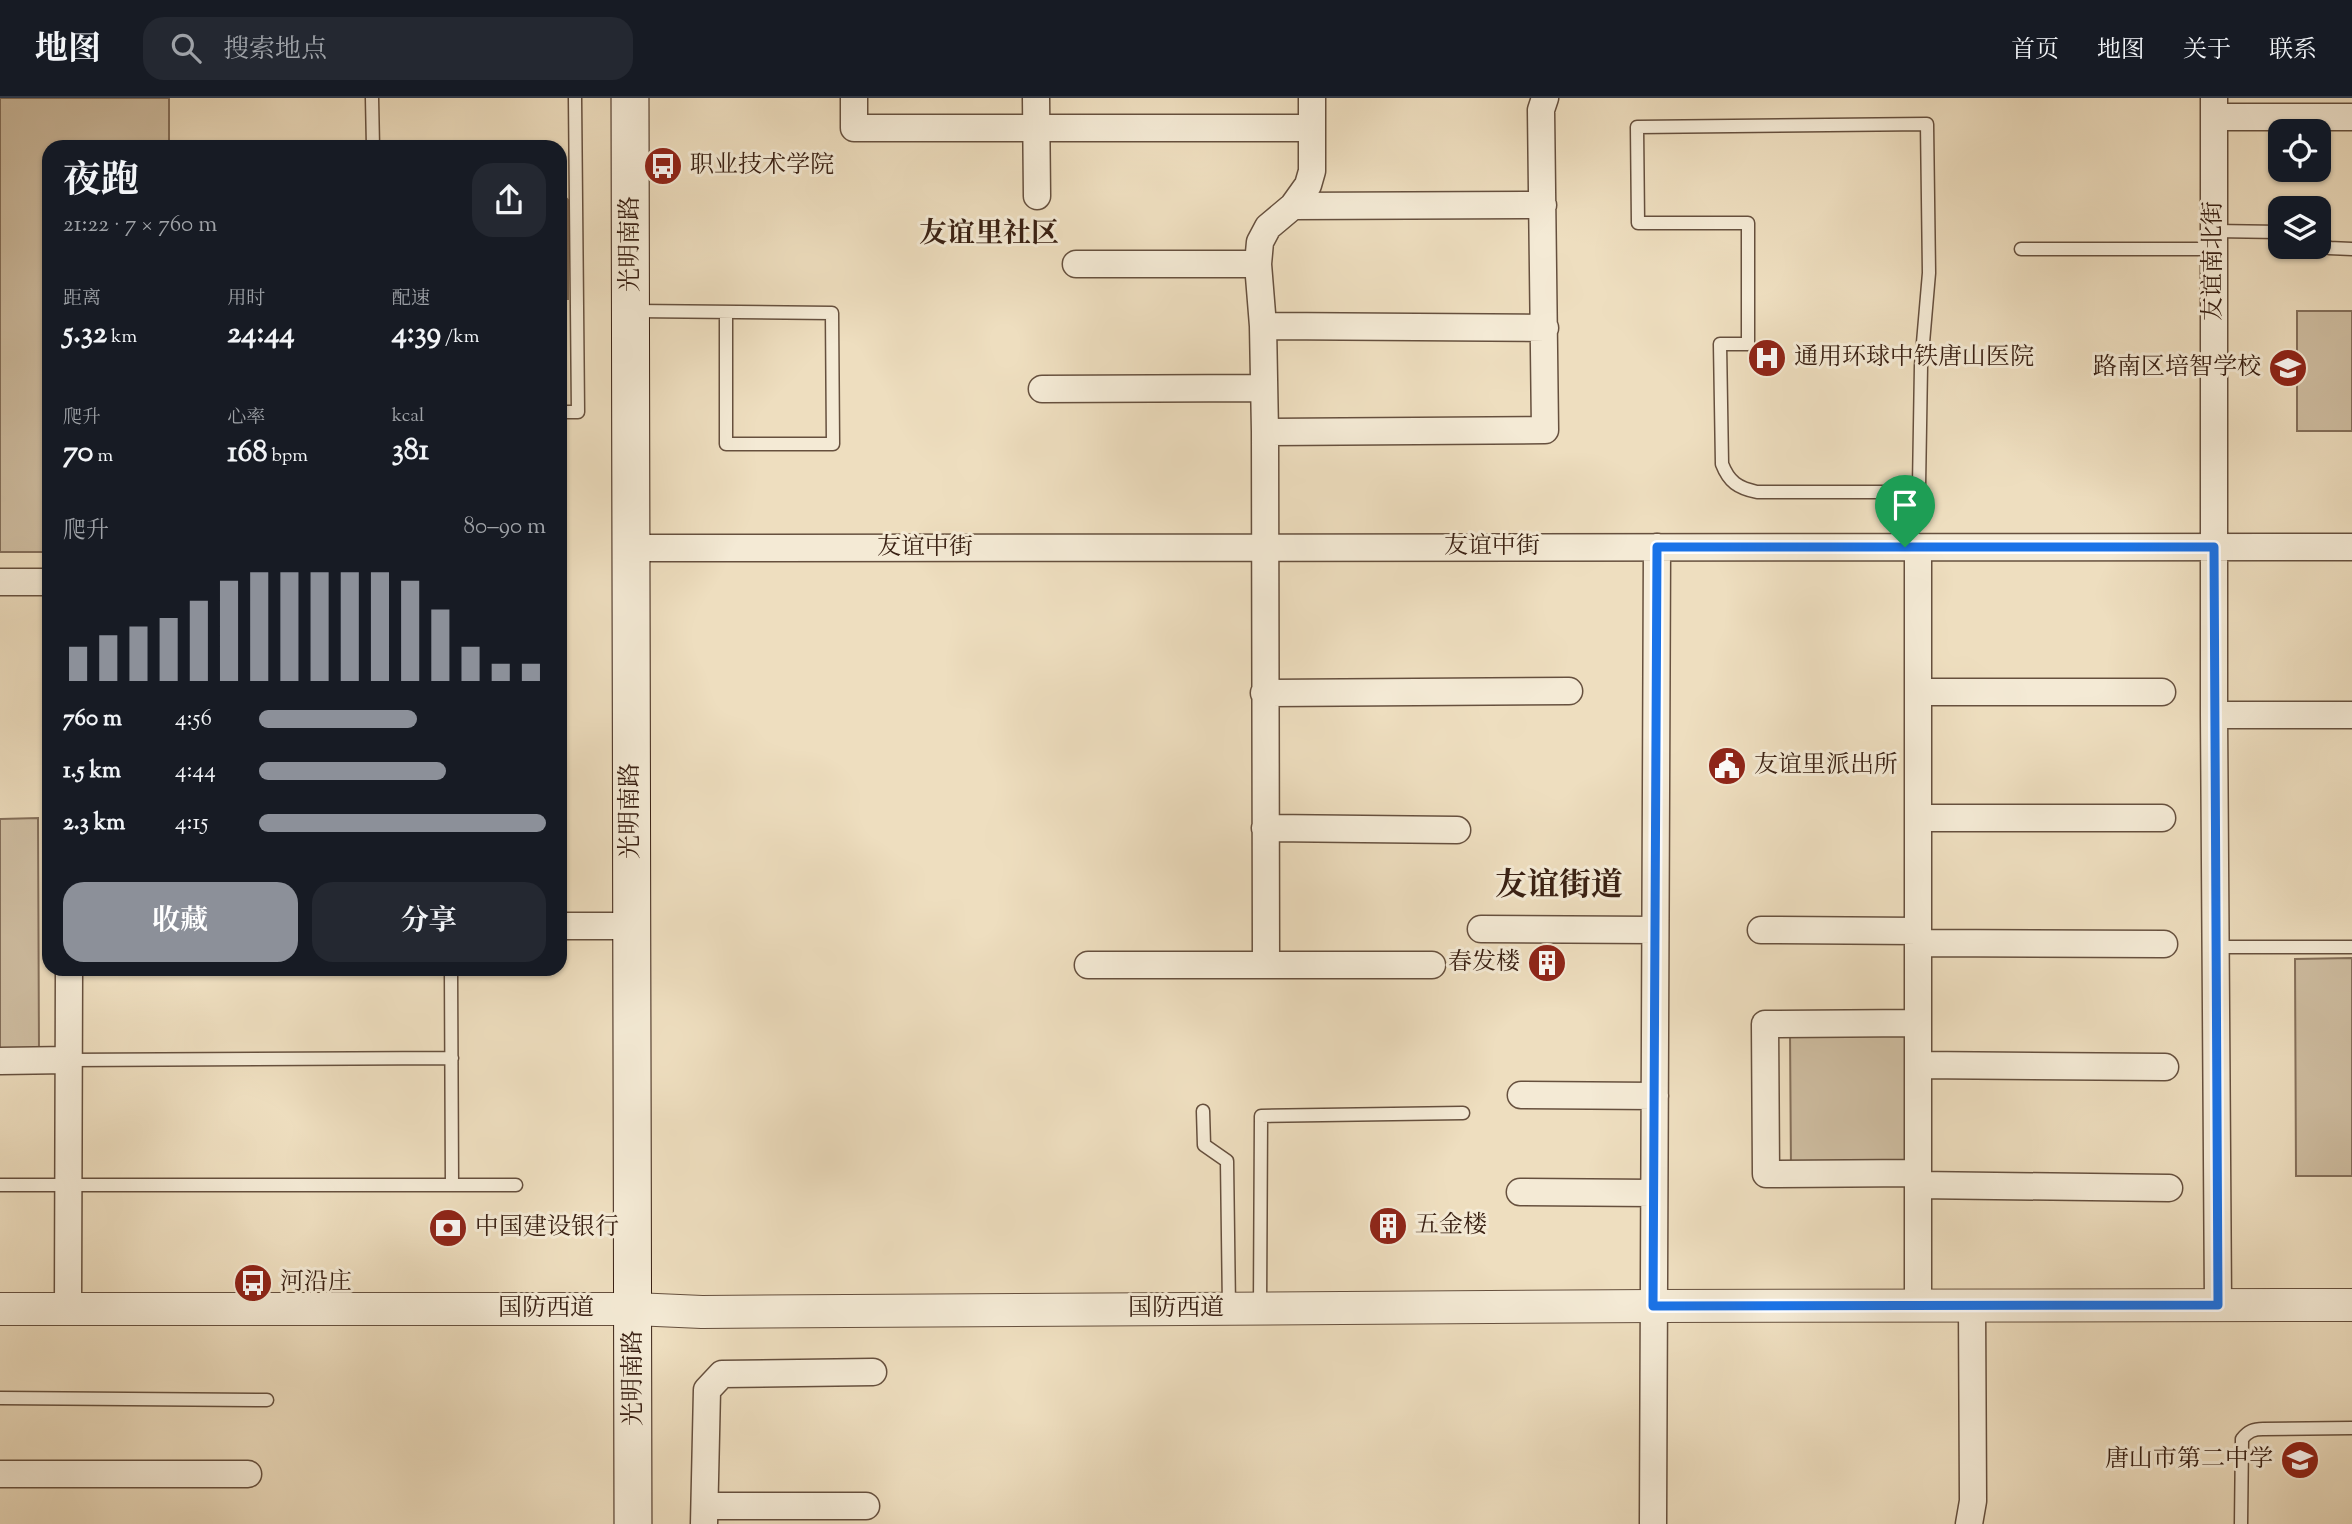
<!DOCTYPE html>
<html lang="zh">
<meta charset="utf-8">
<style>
:root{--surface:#171b24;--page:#242831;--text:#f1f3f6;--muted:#9ea1a6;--line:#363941;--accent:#8c9099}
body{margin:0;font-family:"Sorts Mill Goudy","Noto Serif SC",serif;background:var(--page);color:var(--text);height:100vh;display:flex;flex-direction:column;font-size:26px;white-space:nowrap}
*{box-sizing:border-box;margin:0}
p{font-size:23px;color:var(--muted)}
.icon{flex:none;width:38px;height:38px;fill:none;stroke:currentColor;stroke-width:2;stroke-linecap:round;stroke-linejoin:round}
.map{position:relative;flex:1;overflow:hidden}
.sheet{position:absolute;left:42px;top:42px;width:525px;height:836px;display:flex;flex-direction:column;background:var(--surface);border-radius:21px;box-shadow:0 2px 5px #0004}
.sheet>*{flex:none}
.fabs{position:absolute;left:2268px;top:21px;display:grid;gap:14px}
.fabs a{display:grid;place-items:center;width:63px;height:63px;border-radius:14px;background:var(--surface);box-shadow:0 2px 5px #0004;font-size:35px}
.pin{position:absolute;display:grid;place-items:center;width:60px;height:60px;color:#fff;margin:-72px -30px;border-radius:50% 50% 50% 0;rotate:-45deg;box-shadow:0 0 7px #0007}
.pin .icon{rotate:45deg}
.round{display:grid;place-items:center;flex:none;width:74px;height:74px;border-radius:21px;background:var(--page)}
.head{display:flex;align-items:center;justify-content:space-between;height:119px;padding:0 21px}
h1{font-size:38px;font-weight:700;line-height:52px}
.figures{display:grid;grid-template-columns:repeat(3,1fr);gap:10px;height:119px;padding:7px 21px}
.figures div{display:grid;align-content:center}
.figures b{font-size:30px;font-weight:700}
.figures small{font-size:19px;font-weight:400}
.figures p{font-size:19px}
.chart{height:196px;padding:14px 21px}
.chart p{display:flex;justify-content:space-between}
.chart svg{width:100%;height:126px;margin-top:7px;stroke:var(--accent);stroke-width:6}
.action{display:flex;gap:14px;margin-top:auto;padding:14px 21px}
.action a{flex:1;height:80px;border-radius:21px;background:var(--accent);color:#fff;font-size:28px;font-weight:700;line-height:80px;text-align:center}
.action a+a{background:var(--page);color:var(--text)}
ul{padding:0 21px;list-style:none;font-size:23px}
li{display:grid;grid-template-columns:112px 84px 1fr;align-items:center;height:52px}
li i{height:18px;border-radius:9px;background:var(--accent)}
header{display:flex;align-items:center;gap:42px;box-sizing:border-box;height:98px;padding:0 35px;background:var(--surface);border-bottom:2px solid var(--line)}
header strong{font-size:33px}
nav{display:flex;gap:38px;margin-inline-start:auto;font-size:24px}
.search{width:490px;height:63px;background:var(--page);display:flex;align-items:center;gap:18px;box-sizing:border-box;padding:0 24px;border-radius:21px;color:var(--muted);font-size:26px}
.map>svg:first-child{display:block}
.green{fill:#cfbea2;stroke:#846f5a;stroke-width:2}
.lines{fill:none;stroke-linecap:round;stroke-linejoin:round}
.service-casing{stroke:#66503e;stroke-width:15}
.minor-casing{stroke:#66503e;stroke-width:29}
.tertiary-casing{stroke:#66503e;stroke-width:34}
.secondary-casing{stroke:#392013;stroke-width:39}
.service{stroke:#f4ead5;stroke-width:12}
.minor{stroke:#f4ead5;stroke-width:26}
.tertiary{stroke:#f4ead5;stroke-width:32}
.secondary{stroke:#f4ead5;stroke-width:37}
.route-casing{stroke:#fff;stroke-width:14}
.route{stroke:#1a73e8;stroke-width:9}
.labels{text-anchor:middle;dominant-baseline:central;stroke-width:6;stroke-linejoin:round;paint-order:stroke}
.poi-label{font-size:24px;fill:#392013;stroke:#f4ead5;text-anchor:start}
.street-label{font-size:24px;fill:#392013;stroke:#f4ead5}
.quarter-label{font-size:28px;font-weight:bold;fill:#392013;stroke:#f4ead5}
.district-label{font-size:32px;font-weight:bold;fill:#392013;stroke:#f4ead5}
</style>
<header>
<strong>地图</strong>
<div class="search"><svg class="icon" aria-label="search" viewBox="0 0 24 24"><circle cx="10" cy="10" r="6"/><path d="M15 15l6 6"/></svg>搜索地点</div>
<nav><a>首页</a><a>地图</a><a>关于</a><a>联系</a></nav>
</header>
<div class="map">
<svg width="2352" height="1426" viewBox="0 0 2352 1426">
<rect width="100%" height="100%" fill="#eedebf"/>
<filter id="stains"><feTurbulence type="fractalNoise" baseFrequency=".00286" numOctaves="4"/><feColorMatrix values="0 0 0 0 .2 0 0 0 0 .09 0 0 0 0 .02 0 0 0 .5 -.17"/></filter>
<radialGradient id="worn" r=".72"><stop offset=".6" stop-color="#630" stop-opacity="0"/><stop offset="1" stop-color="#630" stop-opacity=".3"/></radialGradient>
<path class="green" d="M0,0h169v49h-120v404l-4,1h-45z
M560,94l8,8v99h-8z
M2297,213h55v120h-55z
M38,720l1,234h-39v-233z
M2352,860v218h-56l-1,-217z
M1907,933l1,139 -117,1 -1,-139z"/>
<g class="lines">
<defs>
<path id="service" d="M372,0l1,49
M2215,133l65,1
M2319,142l10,8 23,1
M2021,151h194
M635,213l197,2 1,131h-107v-132
M560,314h18l-3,-314
M1905,394h-148c-19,-4 -28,-10 -35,-28l-2,-120h28v-121h-110l-1,-96 290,-3 2,149 -8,93 -2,120h-14v61
M2216,849h136
M451,872l1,215
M68,962l384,-2
M1203,1013l1,34 23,16 2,147
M0,1087h516
M1260,1210l1,-192 202,-3
M0,1300l267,2
M2241,1426l1,-85c6,-8 12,-10 21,-10l89,-1"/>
<path id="minor" d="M854,0v30h458
M1036,0l1,98
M2214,0v617l4,590
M2214,19h138
M1293,108l250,-1
M1076,166h182
M1263,228l282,2
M1042,291l222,-1
M1265,334l280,-2 -4,-320 4,-12
M1918,449v758
M631,450l1721,-1
M0,484h49
M1918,594h244
M1264,595l305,-2
M2214,617h138
M1918,720h244
M1265,730l192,2
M560,828h72
M1481,831l174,1
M1761,832l157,1
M1918,845l246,1
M1088,867h344
M1266,867l-1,-533 -2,-106 -5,-62 2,-22 8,-15 25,-21 15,-21 4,-14v-73
M1918,925l-153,1 1,150 152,-1
M0,963l68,-1
M1918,967l247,2
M1521,997l134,1
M1918,1087l251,3
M1520,1094l134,1
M68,1211l1,-339
M0,1376h248
M705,1408h161
M704,1426l3,-134 15,-16 151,-2
M1653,1426l4,-977
M1969,1426l4,-23 -1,-196"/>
<path id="tertiary" d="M0,1211h634l68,3 951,-6 699,-1"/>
<path id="secondary" d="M630,0l3,1426"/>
</defs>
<use href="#service" class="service-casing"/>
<use href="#minor" class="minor-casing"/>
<use href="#tertiary" class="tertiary-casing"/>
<use href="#secondary" class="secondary-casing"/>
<use href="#service" class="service"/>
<use href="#minor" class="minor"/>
<use href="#tertiary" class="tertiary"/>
<use href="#secondary" class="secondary"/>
</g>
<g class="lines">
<defs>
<path id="route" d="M1657,449h557l4,758 -565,1z"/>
</defs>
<use href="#route" class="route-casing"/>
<use href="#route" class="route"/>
</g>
<defs>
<symbol id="bus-disc" viewBox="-11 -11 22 22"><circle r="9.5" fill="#8f2418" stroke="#f4ead5"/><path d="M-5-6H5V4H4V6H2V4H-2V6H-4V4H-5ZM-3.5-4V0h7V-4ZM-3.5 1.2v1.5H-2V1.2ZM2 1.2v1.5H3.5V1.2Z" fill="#fff"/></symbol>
<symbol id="hospital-disc" viewBox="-11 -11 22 22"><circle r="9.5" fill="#8f2418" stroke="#f4ead5"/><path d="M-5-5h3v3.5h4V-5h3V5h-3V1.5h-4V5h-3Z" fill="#fff"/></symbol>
<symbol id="school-disc" viewBox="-11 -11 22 22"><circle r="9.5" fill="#8f2418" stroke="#f4ead5"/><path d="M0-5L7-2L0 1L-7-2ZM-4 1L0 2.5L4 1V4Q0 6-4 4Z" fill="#fff"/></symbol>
<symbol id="civic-disc" viewBox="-11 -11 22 22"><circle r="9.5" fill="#8f2418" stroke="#f4ead5"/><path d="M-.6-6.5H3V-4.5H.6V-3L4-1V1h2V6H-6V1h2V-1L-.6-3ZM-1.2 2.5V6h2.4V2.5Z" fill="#fff"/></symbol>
<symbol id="building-disc" viewBox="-11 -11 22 22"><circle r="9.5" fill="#8f2418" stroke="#f4ead5"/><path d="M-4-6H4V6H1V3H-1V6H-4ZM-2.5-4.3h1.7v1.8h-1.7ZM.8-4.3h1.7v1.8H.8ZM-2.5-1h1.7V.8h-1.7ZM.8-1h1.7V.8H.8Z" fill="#fff"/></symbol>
<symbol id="bank-disc" viewBox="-11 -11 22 22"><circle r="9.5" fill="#8f2418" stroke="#f4ead5"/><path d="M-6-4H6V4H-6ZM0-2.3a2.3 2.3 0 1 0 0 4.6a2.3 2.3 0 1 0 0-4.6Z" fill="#fff"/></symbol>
</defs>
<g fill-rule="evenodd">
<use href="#bus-disc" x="641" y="46" width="44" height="44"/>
<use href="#hospital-disc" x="1745" y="238" width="44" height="44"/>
<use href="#school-disc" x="2266" y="248" width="44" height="44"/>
<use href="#civic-disc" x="1705" y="646" width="44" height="44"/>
<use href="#building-disc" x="1525" y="843" width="44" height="44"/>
<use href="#building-disc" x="1366" y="1106" width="44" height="44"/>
<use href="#bank-disc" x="426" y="1108" width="44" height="44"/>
<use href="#bus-disc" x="231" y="1163" width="44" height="44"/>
<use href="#school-disc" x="2278" y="1340" width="44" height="44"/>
</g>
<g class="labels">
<g class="poi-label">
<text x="690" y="68">职业技术学院</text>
<text x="1794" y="260">通用环球中铁唐山医院</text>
<text x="2261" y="270" text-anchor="end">路南区培智学校</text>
<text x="1754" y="668">友谊里派出所</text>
<text x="1520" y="865" text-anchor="end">春发楼</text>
<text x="1415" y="1128">五金楼</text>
<text x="475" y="1130">中国建设银行</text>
<text x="280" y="1185">河沿庄</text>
<text x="2273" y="1362" text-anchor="end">唐山市第二中学</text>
</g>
<g class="street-label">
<text transform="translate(631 146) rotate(-90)">光明南路</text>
<text transform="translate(2214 163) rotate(-90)">友谊南北街</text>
<text x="1492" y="449">友谊中街</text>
<text x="925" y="450">友谊中街</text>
<text transform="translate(631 713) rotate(-90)">光明南路</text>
<text x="546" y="1211">国防西道</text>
<text x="1176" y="1211">国防西道</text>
<text transform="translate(634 1280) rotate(-90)">光明南路</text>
</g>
<g class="quarter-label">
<text x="989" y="137">友谊里社区</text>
</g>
<g class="district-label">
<text x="1559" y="789">友谊街道</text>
</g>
</g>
<rect width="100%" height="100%" filter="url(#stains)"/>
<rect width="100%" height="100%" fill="url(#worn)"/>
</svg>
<div class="fabs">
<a><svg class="icon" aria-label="locate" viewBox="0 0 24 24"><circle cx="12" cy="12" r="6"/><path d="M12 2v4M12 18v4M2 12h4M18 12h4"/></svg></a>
<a><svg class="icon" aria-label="layers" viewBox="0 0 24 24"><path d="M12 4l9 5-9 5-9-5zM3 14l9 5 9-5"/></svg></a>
</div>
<div class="pin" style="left:1905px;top:449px;background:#1e9e55"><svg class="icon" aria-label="arrive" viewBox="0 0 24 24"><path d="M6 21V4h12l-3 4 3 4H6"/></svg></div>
<section class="sheet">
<div class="head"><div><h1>夜跑</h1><p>21:22 · 7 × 760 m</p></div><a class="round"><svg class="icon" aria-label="share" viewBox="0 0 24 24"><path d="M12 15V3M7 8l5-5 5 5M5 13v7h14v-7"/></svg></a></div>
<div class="figures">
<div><p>距离</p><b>5.32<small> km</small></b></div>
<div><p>用时</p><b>24:44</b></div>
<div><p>配速</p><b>4:39<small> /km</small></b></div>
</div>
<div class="figures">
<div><p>爬升</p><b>70<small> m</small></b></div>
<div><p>心率</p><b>168<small> bpm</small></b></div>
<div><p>kcal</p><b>381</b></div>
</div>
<div class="chart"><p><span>爬升</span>80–90 m</p>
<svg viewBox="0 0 160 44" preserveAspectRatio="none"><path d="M5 44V32M15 44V28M25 44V25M35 44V22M45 44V16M55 44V9M65 44V6M75 44V6M85 44V6M95 44V6M105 44V6M115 44V9M125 44V19M135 44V32M145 44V38M155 44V38"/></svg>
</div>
<ul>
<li><b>760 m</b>4:56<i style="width:55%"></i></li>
<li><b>1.5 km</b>4:44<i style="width:65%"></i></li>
<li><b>2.3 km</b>4:15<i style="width:100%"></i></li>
</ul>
<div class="action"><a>收藏</a><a>分享</a></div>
</section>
</div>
